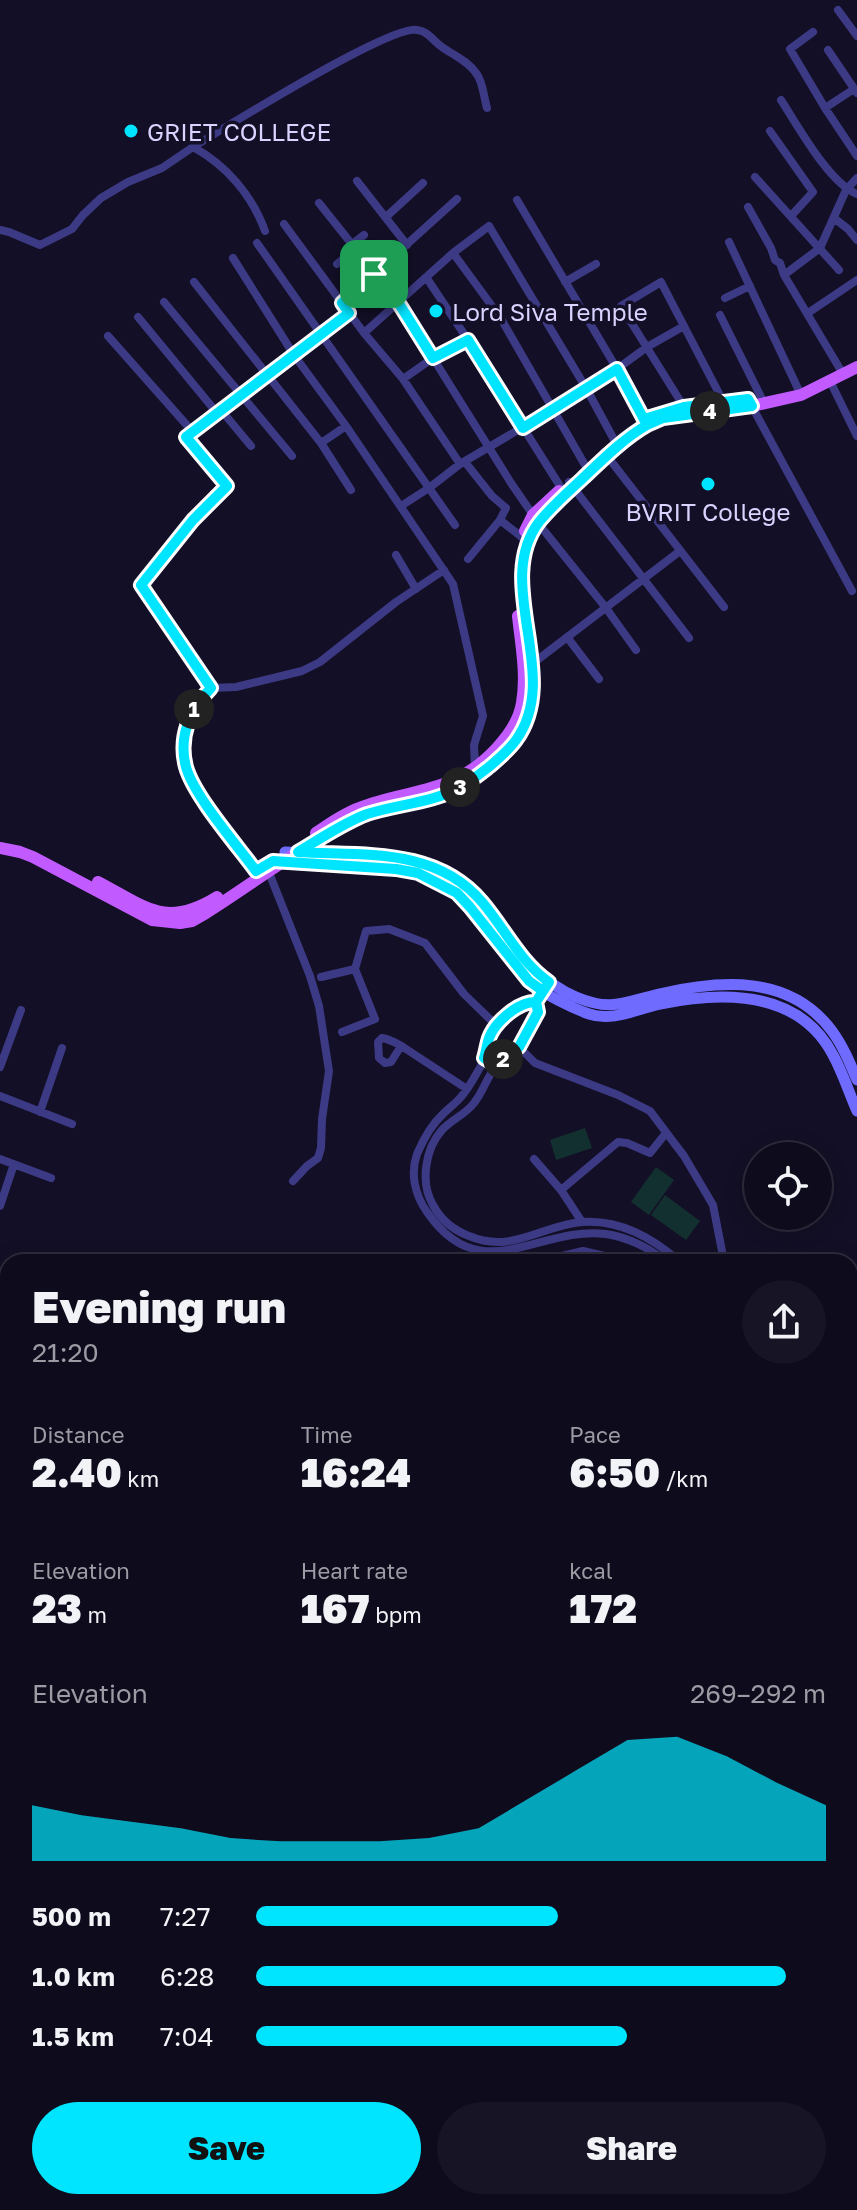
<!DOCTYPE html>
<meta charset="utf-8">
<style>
:root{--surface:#0e0b1c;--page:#171425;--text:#f1f3f6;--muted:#9b9ba3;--line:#2e2b3b;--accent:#00e5ff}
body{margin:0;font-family:"Golos Text",sans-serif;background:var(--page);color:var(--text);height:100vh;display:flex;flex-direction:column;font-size:30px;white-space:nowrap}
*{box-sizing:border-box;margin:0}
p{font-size:26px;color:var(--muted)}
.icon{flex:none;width:44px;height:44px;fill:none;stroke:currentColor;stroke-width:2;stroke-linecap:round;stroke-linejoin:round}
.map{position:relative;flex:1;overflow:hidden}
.drawer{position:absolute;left:0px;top:1254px;width:858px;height:956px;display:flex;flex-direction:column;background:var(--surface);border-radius:24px 24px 0 0;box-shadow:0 4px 20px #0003,0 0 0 2px var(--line)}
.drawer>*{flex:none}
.fabs{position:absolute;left:744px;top:1142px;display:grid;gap:16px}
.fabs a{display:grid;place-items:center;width:88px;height:88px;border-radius:50%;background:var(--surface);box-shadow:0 4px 20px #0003,0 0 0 2px var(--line);font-size:40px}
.pin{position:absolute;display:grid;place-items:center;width:68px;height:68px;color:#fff;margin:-34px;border-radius:16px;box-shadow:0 4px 12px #0006}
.km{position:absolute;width:40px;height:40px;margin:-20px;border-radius:50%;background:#222;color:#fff;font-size:22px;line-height:40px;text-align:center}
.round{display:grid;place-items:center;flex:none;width:84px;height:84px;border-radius:42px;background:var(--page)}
.overview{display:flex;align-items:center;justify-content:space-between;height:136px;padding:0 32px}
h1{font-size:44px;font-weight:800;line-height:60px}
.metrics{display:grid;grid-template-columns:repeat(3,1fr);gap:12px;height:136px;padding:8px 32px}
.metrics div{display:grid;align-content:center}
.metrics b{font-size:40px;font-weight:800}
.metrics small{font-size:22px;font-weight:400}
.metrics p{font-size:22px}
.chart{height:224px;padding:16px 32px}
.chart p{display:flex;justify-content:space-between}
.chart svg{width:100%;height:144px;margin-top:8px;fill:var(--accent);opacity:.7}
.button{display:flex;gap:16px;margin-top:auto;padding:16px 32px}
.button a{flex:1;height:92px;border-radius:48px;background:var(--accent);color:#111;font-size:32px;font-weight:800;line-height:92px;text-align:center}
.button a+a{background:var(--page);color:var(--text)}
ul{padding:0 32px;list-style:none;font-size:26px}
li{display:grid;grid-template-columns:128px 96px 1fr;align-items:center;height:60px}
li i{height:20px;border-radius:10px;background:var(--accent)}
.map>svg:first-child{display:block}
.green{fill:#12302f}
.water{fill:#0c2248}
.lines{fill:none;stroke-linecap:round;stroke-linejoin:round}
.street{stroke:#3d3a85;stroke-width:8}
.secondary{stroke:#6f6bff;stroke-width:11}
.primary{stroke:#c25bff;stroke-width:12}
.route-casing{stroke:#fff;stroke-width:16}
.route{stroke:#00e5ff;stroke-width:10}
.poi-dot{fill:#00e5ff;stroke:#130f26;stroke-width:3}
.labels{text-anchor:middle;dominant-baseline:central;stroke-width:7;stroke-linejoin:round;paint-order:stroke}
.poi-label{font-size:24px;fill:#d9d4ff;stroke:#130f26;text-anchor:start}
</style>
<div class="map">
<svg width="857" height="2210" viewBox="0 0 857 2210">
<rect width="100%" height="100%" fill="#130f26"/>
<path class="green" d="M585,1128l7,20 -36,12 -6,-20z
M656,1167l18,13 -25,35 -18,-13z
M665,1195l35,26 -14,19 -35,-25z"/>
<path class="water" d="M850,1336l7,5v34l-7,3z
M0,1752l8,7v443h60l-6,8h-62z"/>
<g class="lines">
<path class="street" d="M838,10l19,26
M813,32l-23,17 35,59 32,48
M828,50l29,43
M781,100c17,26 48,83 76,94
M825,108l29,-19
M770,131l43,61 -22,24
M193,147c33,-20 197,-122 224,-117 11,1 16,11 25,17 11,8 26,14 34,26 7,8 8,25 11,35
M755,177l84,93
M357,181l50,64
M517,200l100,169 30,56
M319,203l79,99 113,181 22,32
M748,207l23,41 4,12 5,3 4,12
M386,217l37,-34
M834,218l14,11 9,11
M284,224l80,109 39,46 57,85
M0,230l9,2 31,13 32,-16 11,-14 18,-17 27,-16 34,-14 31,-21c33,18 59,48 72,84
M729,242l72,153
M257,243l198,282
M351,245l13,-10
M453,253l47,64 89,155
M233,258l61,97 52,71 107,158 30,132 -9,29 1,21
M337,264l18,-15
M426,277l42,63
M194,282l127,161 30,47
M565,282l31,-18
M725,298l25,-12
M164,302l128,154
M342,303l115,-104
M808,313l49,-33
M720,315l44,88
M138,317l79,96 132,-100
M364,333l89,-80 36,-27 97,162 32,59
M108,336l84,95 25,-18
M843,374l-59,-99 36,-27 26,-58 11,-12
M403,379l30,-21 35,-18 97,154
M829,379l28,57
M748,399l104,192
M684,407l-63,-101 40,-24 63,121
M221,410l30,36
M192,431l-6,6 41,49 -34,34 -52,65 70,103c-21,21 -33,49 -25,79 8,29 51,78 70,104
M321,443l25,-17
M604,452l120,155
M465,462l27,34 14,12 -6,12
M569,482l120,156
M401,506l28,-18 31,-24 94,-55 63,-40 30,-22 37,-21
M538,523l68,85 30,42
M396,555l20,34
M468,559l32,-39 23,18
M567,637l32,42
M532,664l148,-113
M211,688l25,-1 66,-16 18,-9 76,-60 48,-32
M266,865l44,111 9,30 10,65 -7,48 -1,29 -3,10 -11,8 -14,15
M321,977l34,-8
M342,1032l33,-13 -20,-50 11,-38 23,-2 36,14 39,51 33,32
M401,1046l-10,16 -6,1 -6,-5 -1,-16 4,-4c8,1 14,5 21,9l64,42
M519,1047l16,16 83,32 32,16 34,45 29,49 9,46
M0,1067l21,-57
M0,1096l72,28
M40,1112l22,-64
M0,1159l51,19
M534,1159l27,31 21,32
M561,1190l57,-48 9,1 23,10 16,-20
M0,1206l14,-42
M537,1262l46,-11 47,11
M666,1262c-16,-14 -39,-25 -60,-28 -67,-9 -125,57 -179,-22 -12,-17 -17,-38 -10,-58 6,-14 15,-30 26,-40 6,-6 13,-11 18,-17 8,-9 14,-21 20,-31 4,-10 4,-20 8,-29 7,-16 31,-36 47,-35l3,6c-4,12 -12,29 -20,38 -6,8 -17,12 -23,20 -9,11 -13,26 -22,37 -8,11 -23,17 -32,27 -17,19 -22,53 -9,75 8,15 20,25 36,31 43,18 71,-10 112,-14 38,-3 72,16 99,40
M0,1463v7
M850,1463l7,-3
M850,1478l7,-2
M850,1497l7,14
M850,1528l7,17
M850,1579l7,2
M850,1707l4,-6 3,-19
M850,1784l7,6
M448,2202l4,8
M82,2210l6,-8"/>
<path class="secondary" d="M285,852c67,2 152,-8 199,52 28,36 48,75 92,93 36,15 48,5 83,-3 61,-14 131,-20 173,37 11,15 18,32 25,49
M278,862c29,2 57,4 86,5 17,1 37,0 54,6 43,15 66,51 93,85 6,8 12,17 19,24 13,12 42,26 59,32 24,8 47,-5 71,-10 63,-13 139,-14 173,51 10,18 16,38 24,56
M0,1355l8,7
M386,2210l3,-8"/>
<path class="primary" d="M525,531l8,-16 26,-24
M316,833c14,-10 27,-19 43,-25 31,-12 65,-15 95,-28 28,-13 63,-46 68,-77 5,-28 -1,-59 -4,-87
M0,848l20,4 13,5 119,63 28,3 12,-2 14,-8c46,-29 90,-63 138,-88 27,-15 58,-18 87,-27 32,-9 65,-30 84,-57 48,-65 -22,-156 23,-218 12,-16 29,-30 43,-43 25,-24 50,-49 82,-62l89,-12 49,-11 56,-28
M98,882c48,25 67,47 119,15"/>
</g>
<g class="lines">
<defs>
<path id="route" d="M374,274l-32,29 7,10 -163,124 41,49 -34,34 -52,65 70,103c-21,21 -33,49 -25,79 8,29 51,78 70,104l17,-10 123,8 22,4 39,20 13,14 59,74 14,10 -7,11 2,10 -19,35 -23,18 -12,-7c2,-6 3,-14 5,-20 6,-16 30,-37 47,-36l13,-20c-29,-20 -44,-53 -67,-80 -46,-55 -119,-46 -184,-50 22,-13 45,-29 69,-38 31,-10 65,-11 94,-27 10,-6 20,-14 29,-21 9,-8 19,-16 26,-26 47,-65 -24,-156 23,-218 12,-15 28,-29 43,-43 19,-18 42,-41 65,-54l-3,-6 40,-12 64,-8 4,7 -89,12 -16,7 -30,-56 -94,59 -55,-88 -35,18 -35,-56 -24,-28"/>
</defs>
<use href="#route" class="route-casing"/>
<use href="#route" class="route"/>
</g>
<g class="poi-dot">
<circle cx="131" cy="131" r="8"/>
<circle cx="436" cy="311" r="8"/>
<circle cx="708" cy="484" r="8"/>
</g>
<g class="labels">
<g class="poi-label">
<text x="147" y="131">GRIET COLLEGE</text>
<text x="452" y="311">Lord Siva Temple</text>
<text x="708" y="511" text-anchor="middle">BVRIT College</text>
</g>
</g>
</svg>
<div class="fabs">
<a><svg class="icon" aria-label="locate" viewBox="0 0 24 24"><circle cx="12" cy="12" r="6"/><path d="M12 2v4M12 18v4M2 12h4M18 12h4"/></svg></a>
</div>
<div class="pin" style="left:374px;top:274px;background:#1e9e55"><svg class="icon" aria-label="arrive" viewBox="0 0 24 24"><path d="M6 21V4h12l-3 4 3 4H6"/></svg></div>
<b class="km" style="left:194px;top:709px">1</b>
<b class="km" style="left:503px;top:1059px">2</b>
<b class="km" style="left:460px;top:787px">3</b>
<b class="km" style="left:710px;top:411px">4</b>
<section class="drawer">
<div class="overview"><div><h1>Evening run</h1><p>21:20</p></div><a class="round"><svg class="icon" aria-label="share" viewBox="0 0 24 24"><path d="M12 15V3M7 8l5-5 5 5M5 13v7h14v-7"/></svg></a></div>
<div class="metrics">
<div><p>Distance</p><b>2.40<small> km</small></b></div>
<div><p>Time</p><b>16:24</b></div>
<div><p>Pace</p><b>6:50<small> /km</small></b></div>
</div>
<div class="metrics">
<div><p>Elevation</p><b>23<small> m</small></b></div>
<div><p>Heart rate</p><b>167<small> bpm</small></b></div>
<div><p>kcal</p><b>172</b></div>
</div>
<div class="chart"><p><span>Elevation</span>269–292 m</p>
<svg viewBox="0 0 160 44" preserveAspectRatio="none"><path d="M0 44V27L10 30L20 32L30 34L40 37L50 38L60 38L70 38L80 37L90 34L100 25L110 16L120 7L130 6L140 12L150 20L160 27V44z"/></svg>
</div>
<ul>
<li><b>500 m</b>7:27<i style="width:53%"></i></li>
<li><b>1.0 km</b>6:28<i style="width:93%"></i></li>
<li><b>1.5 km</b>7:04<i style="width:65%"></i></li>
</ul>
<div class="button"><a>Save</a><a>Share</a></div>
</section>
</div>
